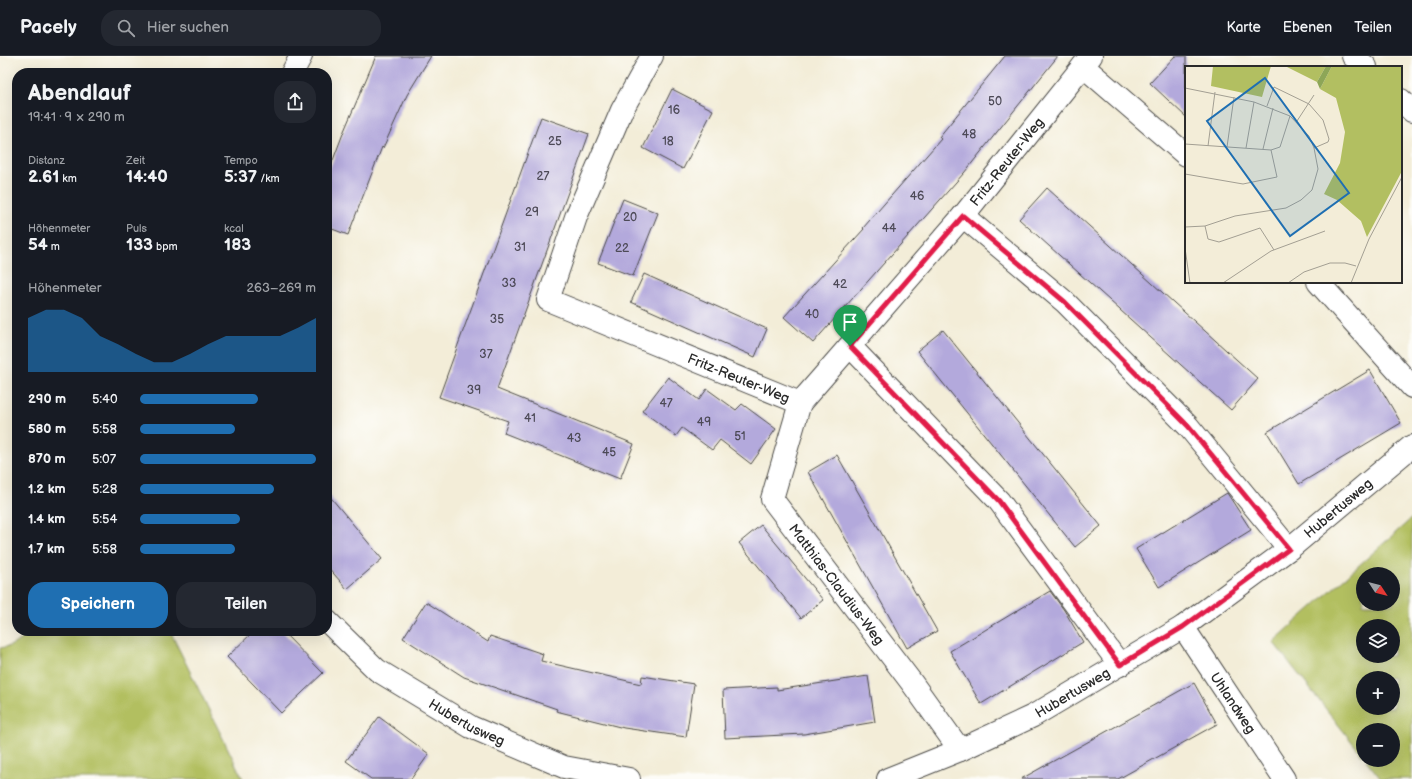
<!DOCTYPE html>
<html lang="de">
<meta charset="utf-8">
<style>
:root{--surface:#171b24;--page:#242831;--text:#f1f3f6;--muted:#9ea1a6;--line:#363941;--accent:#1f6fb2}
body{margin:0;font-family:"Balsamiq Sans",sans-serif;background:var(--page);color:var(--text);height:100vh;display:flex;flex-direction:column;font-size:15px;white-space:nowrap}
*{box-sizing:border-box;margin:0}
p{font-size:13px;color:var(--muted)}
.icon{flex:none;width:22px;height:22px;fill:none;stroke:currentColor;stroke-width:2;stroke-linecap:round;stroke-linejoin:round}
.map{position:relative;flex:1;overflow:hidden}
.drawer{position:absolute;left:12px;top:12px;width:320px;height:568px;display:flex;flex-direction:column;background:var(--surface);border-radius:16px;box-shadow:0 4px 16px #0002}
.drawer>*{flex:none}
.needle{width:26px;rotate:126deg}
.controls{position:absolute;left:1356px;top:511px;display:grid;gap:8px}
.controls a{display:grid;place-items:center;width:44px;height:44px;border-radius:50%;background:var(--surface);box-shadow:0 4px 16px #0002;font-size:20px}
.pin{position:absolute;display:grid;place-items:center;width:34px;height:34px;color:#fff;margin:-41px -17px;border-radius:50% 50% 50% 0;rotate:-45deg;box-shadow:0 0 4px #0007}
.pin .icon{rotate:45deg}
.round{display:grid;place-items:center;flex:none;width:42px;height:42px;border-radius:16px;background:var(--page)}
.overview{display:flex;align-items:center;justify-content:space-between;height:68px;padding:0 16px}
h1{font-size:22px;font-weight:700;line-height:30px}
.metrics{display:grid;grid-template-columns:repeat(3,1fr);gap:6px;height:68px;padding:4px 16px}
.metrics div{display:grid;align-content:center}
.metrics b{font-size:17px;font-weight:700}
.metrics small{font-size:11px;font-weight:400}
.metrics p{font-size:11px}
.chart{height:112px;padding:8px 16px}
.chart p{display:flex;justify-content:space-between}
.chart svg{width:100%;height:72px;margin-top:4px;fill:var(--accent);opacity:.7}
.button{display:flex;gap:8px;margin-top:auto;padding:8px 16px}
.button a{flex:1;height:46px;border-radius:16px;background:var(--accent);color:#fff;font-size:16px;font-weight:700;line-height:46px;text-align:center}
.button a+a{background:var(--page);color:var(--text)}
ul{padding:0 16px;list-style:none;font-size:13px}
li{display:grid;grid-template-columns:64px 48px 1fr;align-items:center;height:30px}
li i{height:10px;border-radius:5px;background:var(--accent)}
header{display:flex;align-items:center;gap:24px;box-sizing:border-box;height:56px;padding:0 20px;background:var(--surface);border-bottom:1px solid var(--line)}
header strong{font-size:19px}
nav{display:flex;gap:22px;margin-inline-start:auto;font-size:14px}
.search{width:280px;height:36px;background:var(--page);display:flex;align-items:center;gap:10px;box-sizing:border-box;padding:0 14px;border-radius:16px;color:var(--muted);font-size:15px}
.map>svg:first-child{display:block}
.green{fill:#b2bf61;stroke:#6e7546;fill-rule:evenodd}
.building{fill:#b3a9dc}
.lines{fill:none;stroke-linecap:round;stroke-linejoin:round}
.minor-casing{stroke:#494845;stroke-width:24}
.minor{stroke:#fff;stroke-width:22}
.route-casing{stroke:#fff;stroke-width:8}
.route{stroke:#e11d48;stroke-width:5}
.labels{text-anchor:middle;dominant-baseline:central;stroke-width:4;stroke-linejoin:round;paint-order:stroke}
.number-label{font-size:12px;fill:#4d4a57}
.street-label{font-size:14px;fill:#2b2b2b;stroke:#fdfcf7}
.inset-road{fill:none;stroke:#a39f93;stroke-width:1}
.view{fill:#1f6fb2;fill-opacity:0.15;stroke:#1f6fb2;stroke-width:2}
.inset-edge{fill:none;stroke:#2b2b2b;stroke-width:2}
</style>
<header>
<strong>Pacely</strong>
<div class="search"><svg class="icon" aria-label="search" viewBox="0 0 24 24"><circle cx="10" cy="10" r="6"/><path d="M15 15l6 6"/></svg>Hier suchen</div>
<nav><a>Karte</a><a>Ebenen</a><a>Teilen</a></nav>
</header>
<div class="map">
<svg width="1412" height="723" viewBox="0 0 1412 723">
<rect width="100%" height="100%" fill="#fdfcf7"/>
<filter id="ink" filterUnits="userSpaceOnUse"><feTurbulence type="fractalNoise" baseFrequency=".025" numOctaves="2"/><feDisplacementMap in="SourceGraphic" scale="8" xChannelSelector="R" yChannelSelector="G"/><feConvolveMatrix kernelMatrix="1 2 1 2 8 2 1 2 1" color-interpolation-filters="sRGB"/></filter>
<filter id="wash" filterUnits="userSpaceOnUse"><feTurbulence type="fractalNoise" baseFrequency=".012" numOctaves="4" result="noise"/><feDisplacementMap in="SourceGraphic" scale="16" xChannelSelector="R" yChannelSelector="G"/><feGaussianBlur stdDeviation="0.9" result="paint"/><feColorMatrix in="noise" values="0 0 0 0 0 0 0 0 0 0 0 0 0 0 0 0 0 1.4 0 .05"/><feComposite in="paint" operator="in"/></filter>
<g filter="url(#wash)">
<rect width="100%" height="100%" fill="#f3edd8"/>
<path class="green" d="M1412,462v261h-31l-15,-19h27v-30h-30v26l-90,-114zM1363,518h30v30h-30zM1363,570h30v30h-30zM1363,622h30v30h-30z
M36,575h134l73,148h-243v-131l10,-2z"/>
<g id="blocks">
<path class="building" d="M376,0h55l-24,39 -24,53 -1,-1 -34,88 -21,-8v-51l17,-45z
M1005,0h53l-94,117 -151,170 -29,-26 80,-88 -1,-1 78,-89 -2,-2z
M1175,0h11v61l-36,-34z
M672,33l41,21 -30,59 -40,-21z
M541,61l48,17 -92,255 137,55 -14,35 -116,-46 4,-12 -69,-24z
M1047,132l211,191 -27,31 -212,-191z
M623,143l35,14 -25,63 -35,-13z
M644,218l123,55 -12,28 -124,-55z
M943,274l158,196 -26,21 -158,-196z
M1370,314l31,53 -102,61 -32,-52z
M668,321l31,23 8,-11 29,21 6,-6 34,25 -25,35 -31,-24 -8,10 -30,-22 -6,8 -34,-25z
M837,399l100,176 -30,17 -99,-176z
M327,437l55,66 -35,30 -20,-23z
M1227,437l24,37 -92,57 -23,-38z
M761,469l62,75 -22,18 -62,-75z
M1050,535l14,19 19,32 -102,62 -31,-53z
M426,546l62,40 2,-6 53,18 -2,7 100,23 1,-8 52,8 -8,53 -62,-9 -68,-17 1,-2 -93,-32 -61,-39z
M254,575h28l41,42 -42,40 -54,-56z
M868,620l7,46 -71,12 -79,4 -2,-48 54,-3v3z
M1194,627l23,41 -99,55h-97z
M379,661l50,37 -18,25h-40l-25,-18z"/>
</g>
</g>
<g filter="url(#ink)">
<use href="#blocks" fill-opacity="0" stroke="#494845" stroke-width="1"/>
<g class="lines">
<defs>
<g id="minor">
<path id="s1" d="M652,0l-30,54 -46,107 -28,83 252,103 163,-187 128,-160"/>
<path d="M1353,0l13,11"/>
<path d="M1083,10l103,89"/>
<path d="M292,17l9,-17"/>
<path d="M1401,44l11,11"/>
<path d="M963,160l102,86 123,124 101,123"/>
<path d="M1318,226l94,105"/>
<path d="M850,290l149,155 121,164"/>
<path id="s2" d="M800,347l-28,96 140,184 48,67"/>
<path id="s3" d="M327,565l50,49 94,57 93,40 65,12"/>
<path id="s4" d="M1183,571l101,152"/>
<path id="s5" d="M888,723l72,-29 73,-34 150,-89 106,-78 123,-103"/>
</g>
</defs>
<use href="#minor" class="minor-casing"/>
<use href="#minor" class="minor"/>
</g>
</g>
<g class="lines" filter="url(#ink)">
<defs>
<path id="route" d="M963,160l102,86 123,124 101,123 -106,78 -63,38 -121,-164 -149,-155z"/>
</defs>
<use href="#route" class="route-casing"/>
<use href="#route" class="route"/>
</g>
<g class="labels">
<g class="number-label">
<text x="995" y="45">50</text>
<text x="674" y="54">16</text>
<text x="969" y="78">48</text>
<text x="555" y="85">25</text>
<text x="668" y="85">18</text>
<text x="543" y="120">27</text>
<text x="917" y="140">46</text>
<text x="532" y="156">29</text>
<text x="630" y="161">20</text>
<text x="889" y="172">44</text>
<text x="520" y="191">31</text>
<text x="622" y="192">22</text>
<text x="509" y="227">33</text>
<text x="840" y="228">42</text>
<text x="812" y="258">40</text>
<text x="497" y="263">35</text>
<text x="486" y="298">37</text>
<text x="474" y="334">39</text>
<text x="666" y="347">47</text>
<text x="530" y="362">41</text>
<text x="704" y="366">49</text>
<text x="740" y="380">51</text>
<text x="574" y="382">43</text>
<text x="609" y="396">45</text>
</g>
<g class="street-label">
<text stroke="none"><textPath href="#s1" startOffset="856">Fritz-Reuter-Weg</textPath></text>
<text stroke="none"><textPath href="#s1" startOffset="472">Fritz-Reuter-Weg</textPath></text>
<text stroke="none"><textPath href="#s5" startOffset="528">Hubertusweg</textPath></text>
<text stroke="none"><textPath href="#s2" startOffset="207">Matthias-Claudius-Weg</textPath></text>
<text stroke="none"><textPath href="#s5" startOffset="204">Hubertusweg</textPath></text>
<text stroke="none"><textPath href="#s4" startOffset="91">Uhlandweg</textPath></text>
<text stroke="none"><textPath href="#s3" startOffset="174">Hubertusweg</textPath></text>
</g>
</g>
<g transform="translate(1185 10)">
<rect width="217" height="217" fill="#f3edd8"/>
<path d="M28,0h58l-9,31 -51,-11zM100,0h41l-9,16zM147,0h70v105l-35,66 -6,-16 -24,-21 -13,-6 16,-31 5,-31 -9,-34 -16,-9z" fill="#b2bf61"/>
<path d="M141,0h6l-12,23 -3,-7z" fill="#8da657"/>
<path class="inset-road" d="M0,22l69,14 36,14 19,20 5,12 4,21 -6,21 -11,10 -15,8 -51,8 -30,10 -20,1M82,40l7,-19 35,17 14,16 6,19 -1,3 -14,6M112,55l17,-26M0,78l86,6 6,27 -34,7 -58,-10M23,80l7,-54M42,81l7,-50M61,82l8,-46M78,83l10,-41M86,84l9,-3 10,-31M20,160l3,13 11,3 41,-14 14,22M0,182l5,35M38,217l48,-32 54,-20M103,217l16,-11 26,-9h15l11,3M166,217l18,-44 33,-62"/>
<path class="view" d="M80,12l84,115 -59,43 -83,-115z"/>
<rect width="217" height="217" class="inset-edge"/>
</g>
</svg>
<div class="controls">
<a><svg class="needle" viewBox="-14 -14 28 28"><path d="M0-13l5 13h-10z" fill="#e53935"/><path d="M0 13l5-13h-10z" fill="#9ea1a6"/></svg></a>
<a><svg class="icon" aria-label="layers" viewBox="0 0 24 24"><path d="M12 4l9 5-9 5-9-5zM3 14l9 5 9-5"/></svg></a>
<a>+</a>
<a>−</a>
</div>
<div class="pin" style="left:850px;top:290px;background:#1e9e55"><svg class="icon" aria-label="arrive" viewBox="0 0 24 24"><path d="M6 21V4h12l-3 4 3 4H6"/></svg></div>
<section class="drawer">
<div class="overview"><div><h1>Abendlauf</h1><p>19:41 · 9 × 290 m</p></div><a class="round"><svg class="icon" aria-label="share" viewBox="0 0 24 24"><path d="M12 15V3M7 8l5-5 5 5M5 13v7h14v-7"/></svg></a></div>
<div class="metrics">
<div><p>Distanz</p><b>2.61<small> km</small></b></div>
<div><p>Zeit</p><b>14:40</b></div>
<div><p>Tempo</p><b>5:37<small> /km</small></b></div>
</div>
<div class="metrics">
<div><p>Höhenmeter</p><b>54<small> m</small></b></div>
<div><p>Puls</p><b>133<small> bpm</small></b></div>
<div><p>kcal</p><b>183</b></div>
</div>
<div class="chart"><p><span>Höhenmeter</span>263–269 m</p>
<svg viewBox="0 0 160 44" preserveAspectRatio="none"><path d="M0 44V11L10 6L20 6L30 11L40 22L50 27L60 33L70 38L80 38L90 33L100 27L110 22L120 22L130 22L140 22L150 17L160 11V44z"/></svg>
</div>
<ul>
<li><b>290 m</b>5:40<i style="width:67%"></i></li>
<li><b>580 m</b>5:58<i style="width:54%"></i></li>
<li><b>870 m</b>5:07<i style="width:100%"></i></li>
<li><b>1.2 km</b>5:28<i style="width:76%"></i></li>
<li><b>1.4 km</b>5:54<i style="width:57%"></i></li>
<li><b>1.7 km</b>5:58<i style="width:54%"></i></li>
</ul>
<div class="button"><a>Speichern</a><a>Teilen</a></div>
</section>
</div>
